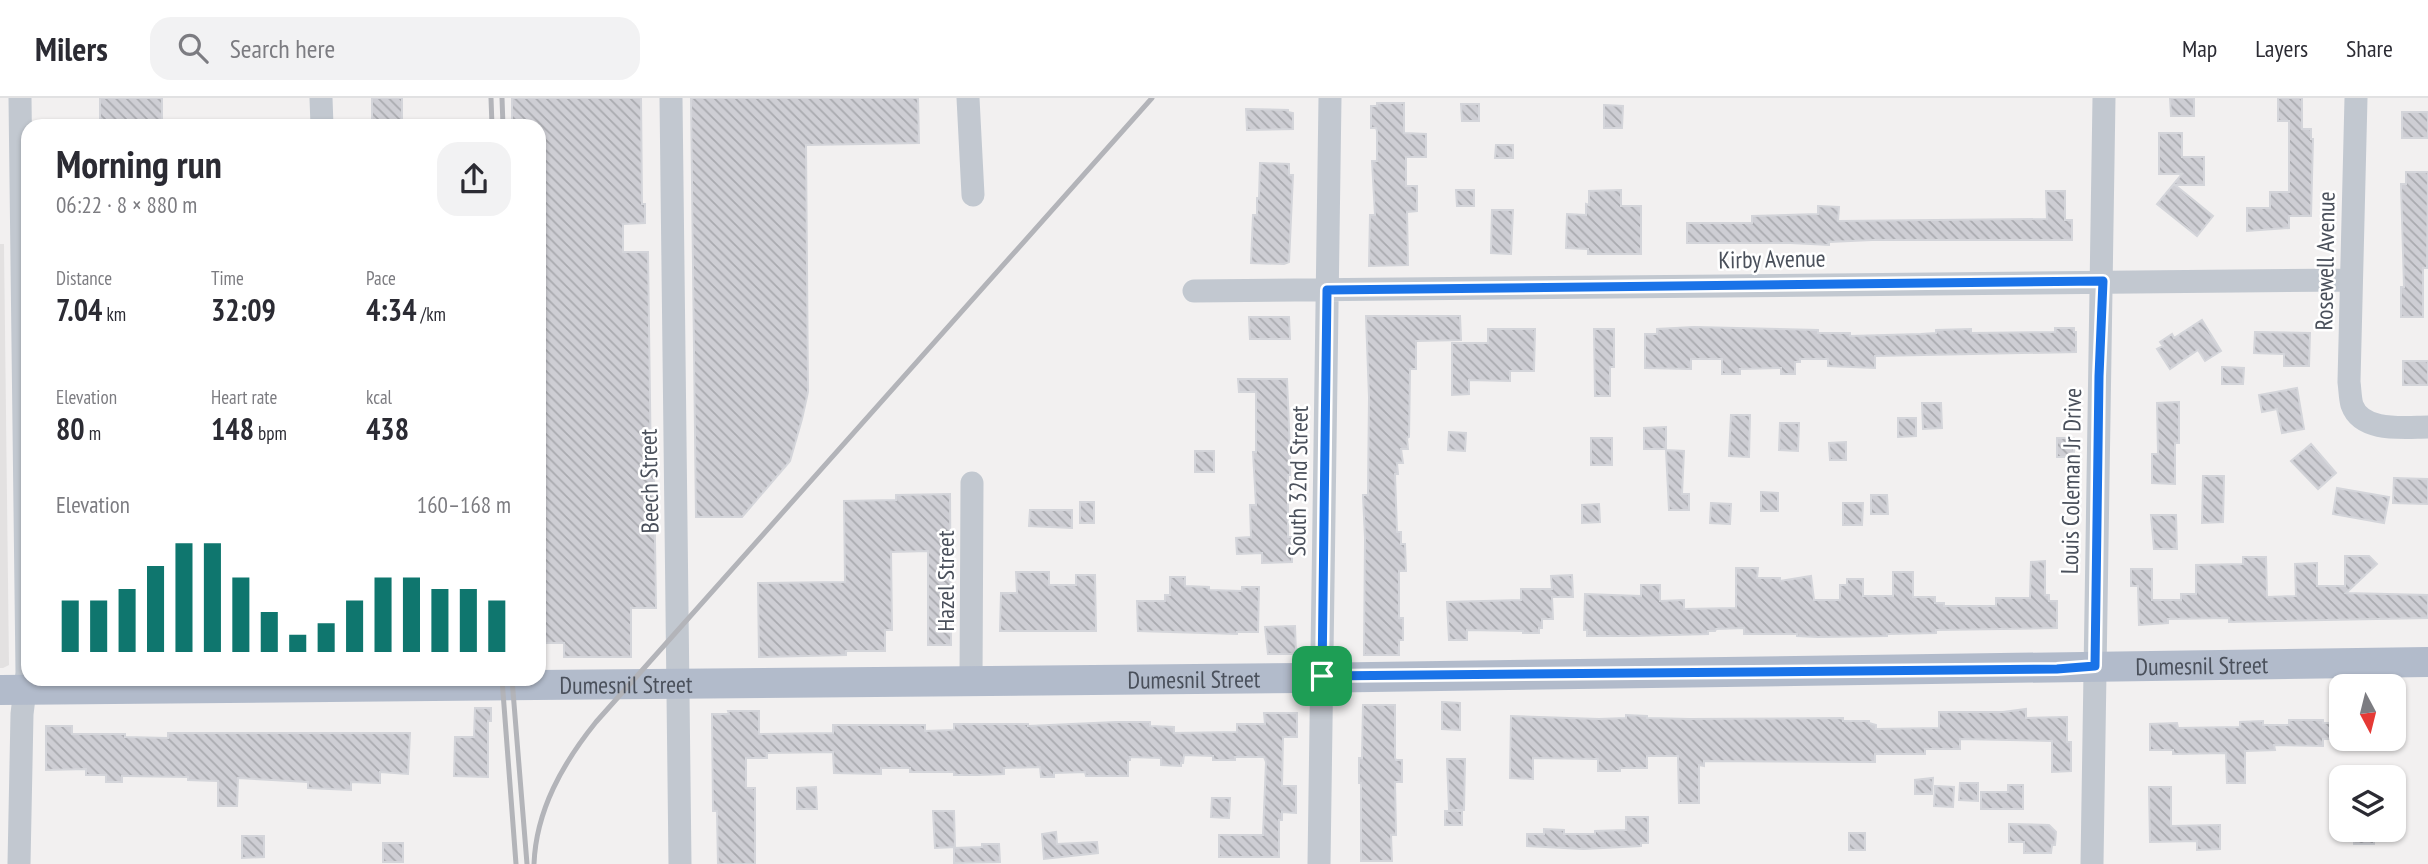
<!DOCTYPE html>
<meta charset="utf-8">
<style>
:root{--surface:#fff;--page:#f2f2f3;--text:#2b2b33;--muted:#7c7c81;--line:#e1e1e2;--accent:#0f766e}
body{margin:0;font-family:"PT Sans Narrow",sans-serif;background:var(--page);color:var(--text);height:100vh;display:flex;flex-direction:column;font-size:26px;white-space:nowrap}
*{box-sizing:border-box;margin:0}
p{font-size:23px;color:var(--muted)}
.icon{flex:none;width:38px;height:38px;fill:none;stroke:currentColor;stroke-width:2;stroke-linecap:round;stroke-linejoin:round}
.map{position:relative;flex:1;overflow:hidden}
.drawer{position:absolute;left:21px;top:21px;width:525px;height:567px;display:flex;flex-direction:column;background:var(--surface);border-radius:21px;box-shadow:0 2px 5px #0004}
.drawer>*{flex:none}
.needle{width:46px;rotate:173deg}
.controls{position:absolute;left:2329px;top:576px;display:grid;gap:14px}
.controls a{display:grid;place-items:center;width:77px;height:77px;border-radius:14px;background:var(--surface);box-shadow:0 2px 5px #0004;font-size:35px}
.pin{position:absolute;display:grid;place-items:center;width:60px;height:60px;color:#fff;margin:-30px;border-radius:14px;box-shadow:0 4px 10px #0006}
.round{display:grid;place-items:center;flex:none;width:74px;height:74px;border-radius:21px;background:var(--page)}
.headline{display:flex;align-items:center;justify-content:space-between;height:119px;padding:0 35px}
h1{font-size:38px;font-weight:700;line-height:52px}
.figures{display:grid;grid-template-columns:repeat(3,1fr);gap:10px;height:119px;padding:7px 35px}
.figures div{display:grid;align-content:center}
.figures b{font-size:30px;font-weight:700}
.figures small{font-size:19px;font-weight:400}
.figures p{font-size:19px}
.chart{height:196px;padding:14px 35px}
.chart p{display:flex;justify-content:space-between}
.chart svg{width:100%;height:126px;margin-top:7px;stroke:var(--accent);stroke-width:6}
header{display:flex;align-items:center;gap:42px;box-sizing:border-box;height:98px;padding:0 35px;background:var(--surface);border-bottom:2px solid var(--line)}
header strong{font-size:33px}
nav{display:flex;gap:38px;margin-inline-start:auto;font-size:24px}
.search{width:490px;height:63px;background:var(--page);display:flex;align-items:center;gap:18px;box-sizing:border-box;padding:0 24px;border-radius:21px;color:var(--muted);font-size:26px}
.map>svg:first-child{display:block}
.education{fill:#e3e1e1}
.building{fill:url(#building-back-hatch);stroke:#d4d5da;stroke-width:2}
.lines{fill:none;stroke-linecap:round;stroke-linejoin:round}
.minor{stroke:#c2c8d0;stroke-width:23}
.major{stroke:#b2bbcb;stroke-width:30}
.rail{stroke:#b3b4b9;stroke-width:5}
.route-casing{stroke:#fff;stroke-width:14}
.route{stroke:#1a73e8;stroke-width:9}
.labels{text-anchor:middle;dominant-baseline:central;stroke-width:5;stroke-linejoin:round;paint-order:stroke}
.street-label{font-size:24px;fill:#4a505b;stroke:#fff}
</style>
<header>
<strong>Milers</strong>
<div class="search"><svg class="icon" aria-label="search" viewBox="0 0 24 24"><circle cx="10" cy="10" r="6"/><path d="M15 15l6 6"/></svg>Search here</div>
<nav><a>Map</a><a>Layers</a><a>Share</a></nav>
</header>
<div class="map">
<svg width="2428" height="766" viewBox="0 0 2428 766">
<defs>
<pattern id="building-back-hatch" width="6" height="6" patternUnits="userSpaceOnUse" patternTransform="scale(1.75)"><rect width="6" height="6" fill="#ceced4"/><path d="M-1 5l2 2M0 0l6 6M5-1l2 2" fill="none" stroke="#a9aaaf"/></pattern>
</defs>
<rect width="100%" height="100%" fill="#f2f0f0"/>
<path class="education" d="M0,146h4l5,421 -6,3h-3z"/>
<path class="building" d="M100,0h62v28h-62z
M372,0h30v28h-30z
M512,0h129l1,106h3v19l-22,1v28h25l3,222h3l2,134h-25v49h-67v-14h-25v-517h-27z
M691,0h227l1,45 -113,2 2,247 -6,27 -12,42 -48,56h-46z
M2170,0h24v18h-23z
M2278,0h24v31h9v10h2l-2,77h-22v12l-42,3v-23h23v-16h19v-71h-11z
M1377,5h27v30l22,1v23h-20v29h11v25l-10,1 1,53 -39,1 1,-51h5l-3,-54h5v-30l-1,-3h-5v-22h6z
M1461,6h18v17h-17z
M1604,7l19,1 -1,22h-18z
M1246,11l42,1v2l5,1v16l-46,1z
M2402,14h26v26h-26z
M2159,35h23v24h22v28h-29l38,31 -16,20 -40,-32 25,-30h-23z
M1496,47h17v13h-18z
M1260,65l29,1v11h4l-4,87 -5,2 -33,-1 2,-48h4v-17h2z
M2406,74h22l-1,96h-4v49h-22v-30h3l-3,-103h5z
M1456,92h18v16h-17z
M1621,92v16h20v48h-53v-5l-22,-1 1,-34 19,1v-11l3,1v-14z
M2046,93h19v29h7v20h-200l-43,2v3l-38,-2h-104v-20h65v-7l66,-2v-8l21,1 -1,14 209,-2z
M1492,112h21l-2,44 -20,-1z
M1366,218h94l1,24 -45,1v28h-6l-1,68 -2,1 1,11h-7l2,14h-6l1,11h-3l2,58h4v12h4l1,27h-7v47h4v22h-4v15h-35l1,-117 -2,-43h5v-4l1,-94z
M1249,219h40l1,22h-40z
M2202,222l19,31 -16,10 -7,-11 -28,19 -13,-20 6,-3 -3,-4 12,-8 2,4z
M1694,229l124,3v3h32v3l71,-2 15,-1v-3l35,-1v4l84,-1v-4h19v4h2v20l-201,4v12l-47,-2v-7h-28v3h-5v12h-14v-6l-41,1v5h-18v-15h-31v10l-46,-1v-34h12v-5z
M1488,231h47l-1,42h-24v10l-41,-1v14l-17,1v-52h36z
M1594,231h20v38h-4v29h-15z
M2255,234l55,1 -1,33h-25v-12l-30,-1z
M2403,263h25v24h-25z
M2222,269l22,1 -1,16h-21z
M1238,281h49l3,73v23h-2v62h4v25l-30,1v-10l-25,1 -1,-16 15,-1 -1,-32h6l-3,-53h3v-60h-17z
M2297,290l7,41 -22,4 -5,-24 -15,3 -3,-17z
M2179,304v41h-4v41l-23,-1v-29h6l-1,-51z
M1922,305h19l1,25 -19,1z
M1731,317h19l-1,42 -20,-1z
M1898,320h18v18l-18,1z
M1780,325h19l-1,28 -19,-1z
M1666,329v22h-22v-21z
M1449,334l17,1 -1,18 -17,-1z
M1591,340h21v27h-21z
M2057,340h17v19h-17z
M1846,344v18h-16l-1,-17z
M2311,346l25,29 -18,16 -27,-28z
M1666,352l18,1 -2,43h7v16h-20z
M1195,353h19v21h-19z
M2203,378h21l-1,46 -21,1z
M2394,380l34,1v25l-35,-1z
M2337,390l52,9 -5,26 -51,-9z
M1761,394l17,1v18h-17z
M950,396l1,151h-23v-94l-37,1 1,78h-7v21h-39v4l-87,2 -1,-74 87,-1 -1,-81 52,-1v-5z
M1871,397h16l1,19h-17z
M1080,404h14v21h-14z
M1711,405l20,1 -1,20 -20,-1z
M1843,405h20l-1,22h-19z
M1599,406l1,18 -18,1v-18z
M1030,412h42v18l-43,-2z
M2151,417h25l1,34h-23z
M2345,458h24l8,8 -31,29 82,2v23l-199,4v-4l-61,1v4l-29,2 -1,-39h-7v-17h21v31h29v-6h15v-29l47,-1v-7h23l1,40 29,-1 -1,-32 22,-1v23h28z
M2045,463v34h4v6h8v27l-121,2v3l-49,1v2l-69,1 -21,-1v-2h-53v-6l-28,1 -1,2h-7v3l-75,2h-46v-6h-3l1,-36 56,2v-11h19v16l24,-1v9l52,-1v-40h22l-1,10h23v3l31,-5 3,24h26v-15h7v-6h16v17h30v-24h20v25h22v6h9v3h52v-8h34l1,-36z
M1016,474h33v13h27v-10h19l1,56h-96l1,-38h16z
M1572,477l1,22h-21l1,22h-11v9h-3v5h-16v-2l-56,-1v10h-18l-2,-38 74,-2v-11h31l-1,-13z
M1170,479h15v9l24,1v3l33,1v-4h17l-1,45h-21v2l-99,-3 -1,-30h28v-6h5z
M1295,528l1,28h-28l-3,-27z
M1442,604l18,1v27l-18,-1z
M1363,607h32v53l1,2h6v22h-7l1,53h-5l1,26h-31v-78h-2v-25h3z
M475,610h16v13h-3v56l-34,-1 1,-39h19z
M2026,611v9l41,-1v25h4v29l-19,1v-31l-92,-2v10h-35v5h-50v8l-171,-1v5l-5,-1v38h-20l-1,-47h-31v12h-27v3h-22v-12l-65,-1v21l-23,-1 1,-62 88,3 27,-1v-3l21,1v2l43,1 153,-1v3h26v2l7,2v4l63,-1v-16h64z
M728,613h31v23l74,-1v-8h92v6l29,-1v-6h74v2l88,-4h34v4l24,1v6l63,-1v-8h28l-1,-11h33v24h-14l-1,49h14v27l-14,-1v8h-3v37h-60v-22h44l3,-73 -2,-5h-29v3h-22v-4l-29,-1 -1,8h-2v3l-20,-1v-7l-31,-1v3h-2v16h-42l-1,-4 -31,1v4h-13l-1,-10 -36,1v6l-27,1h-23v-3h-44v-4h-29v6l-47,-1 -1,-21 -66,1v5h-21v30h9v76h-37l-1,-53h-4l-1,-97h17z
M2289,622h34v3h19v16h-19v7l-49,-1 1,5 -30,1v32h-18l-1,-30 -53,1v-4h-23v-26l27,-1 1,5 62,-1v-5l23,-1v4h26z
M46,628h26v8h53v3l43,1v-5h242l-2,41 -28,-2v11l-29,-1v8l-43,-2v-6l-70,-4 -1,28h-19v-25l-30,-1v-3l-61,-1h-5v6h-16v-7h-20v-6l-40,1z
M1447,661h18l-1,51h-15z
M1933,680l-1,16h-17v-14z
M1960,685h18v18l-19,-1z
M2008,687h15v24h-42v-17h27z
M1935,688l19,1 -1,20 -19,-1z
M816,689l1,22h-20v-21z
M2149,689h22v39l49,-1v24l-23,1v-9l-47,1z
M1212,700h18l-1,20 -18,-1z
M933,713h21l1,36 -20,1z
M1445,713h17v14h-17z
M1626,719h22v26h-7v3l-58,3 -56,-3v-12h17v-5l20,1v4h31v-3l31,-1z
M2009,726l40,1 7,7 -1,13h-3l-1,8h-27v-11h-15z
M2354,732h20v14h-20z
M1056,734l1,12 40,-2 1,11 -54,6 -2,-25z
M1849,735h16v17h-16z
M242,738h22v21l-22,1z
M383,745h20v19h-20z
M982,746h17l1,18 -46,1v-15l28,-1z"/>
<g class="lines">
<path class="minor" d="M321,0l1,28
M671,0l9,766
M968,0l5,97
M2356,0l-7,284c1,7 1,16 3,23 10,28 53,22 76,22
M1194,193l1157,-11
M971,582l1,-197
M19,766l3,-150 5,-41 -7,-575
M1319,766l11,-766
M2092,766l12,-766"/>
<path class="major" id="s1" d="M0,592l1304,-12 1124,-16"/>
<path class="rail" d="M491,0l1,28
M502,0l1,28
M502,581l14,185
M512,581l15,185
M534,766c2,-54 29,-101 62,-142l556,-624"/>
</g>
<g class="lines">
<defs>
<path id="route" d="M2103,183l-4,95 -4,290 -38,3 -735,7 5,-386z"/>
</defs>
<use href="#route" class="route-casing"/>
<use href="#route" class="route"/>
</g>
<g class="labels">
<g class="street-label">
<text transform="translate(1772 161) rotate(-1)">Kirby Avenue</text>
<text transform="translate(2325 163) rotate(-89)">Rosewell Avenue</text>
<text transform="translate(649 383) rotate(-91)">Beech Street</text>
<text transform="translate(1298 383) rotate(-89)">South 32nd Street</text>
<text transform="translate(2071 383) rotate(-89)">Louis Coleman Jr Drive</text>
<text transform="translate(945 483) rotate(-90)">Hazel Street</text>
<text stroke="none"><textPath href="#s1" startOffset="2202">Dumesnil Street</textPath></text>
<text stroke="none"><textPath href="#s1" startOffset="1194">Dumesnil Street</textPath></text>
<text stroke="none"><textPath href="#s1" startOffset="626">Dumesnil Street</textPath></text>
</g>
</g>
</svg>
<div class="controls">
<a><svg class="needle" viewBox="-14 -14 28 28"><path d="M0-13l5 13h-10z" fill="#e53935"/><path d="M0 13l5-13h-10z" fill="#7c7c81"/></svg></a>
<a><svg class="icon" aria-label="layers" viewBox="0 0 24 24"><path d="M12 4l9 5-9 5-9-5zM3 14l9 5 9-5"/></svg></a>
</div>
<div class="pin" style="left:1322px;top:578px;background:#1e9e55"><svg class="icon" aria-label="arrive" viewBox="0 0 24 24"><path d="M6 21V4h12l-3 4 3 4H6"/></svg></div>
<section class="drawer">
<div class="headline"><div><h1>Morning run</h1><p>06:22 · 8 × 880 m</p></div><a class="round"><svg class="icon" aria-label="share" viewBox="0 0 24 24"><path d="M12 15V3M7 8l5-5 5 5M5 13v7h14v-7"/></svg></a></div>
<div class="figures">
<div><p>Distance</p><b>7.04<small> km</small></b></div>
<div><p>Time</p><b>32:09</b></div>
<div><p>Pace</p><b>4:34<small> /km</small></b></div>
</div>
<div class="figures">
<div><p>Elevation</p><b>80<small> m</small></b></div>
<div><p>Heart rate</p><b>148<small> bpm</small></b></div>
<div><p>kcal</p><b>438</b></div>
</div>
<div class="chart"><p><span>Elevation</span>160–168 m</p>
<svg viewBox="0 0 160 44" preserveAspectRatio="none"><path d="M5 44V26M15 44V26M25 44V22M35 44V14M45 44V6M55 44V6M65 44V18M75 44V30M85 44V38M95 44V34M105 44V26M115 44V18M125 44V18M135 44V22M145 44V22M155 44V26"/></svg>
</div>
</section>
</div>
